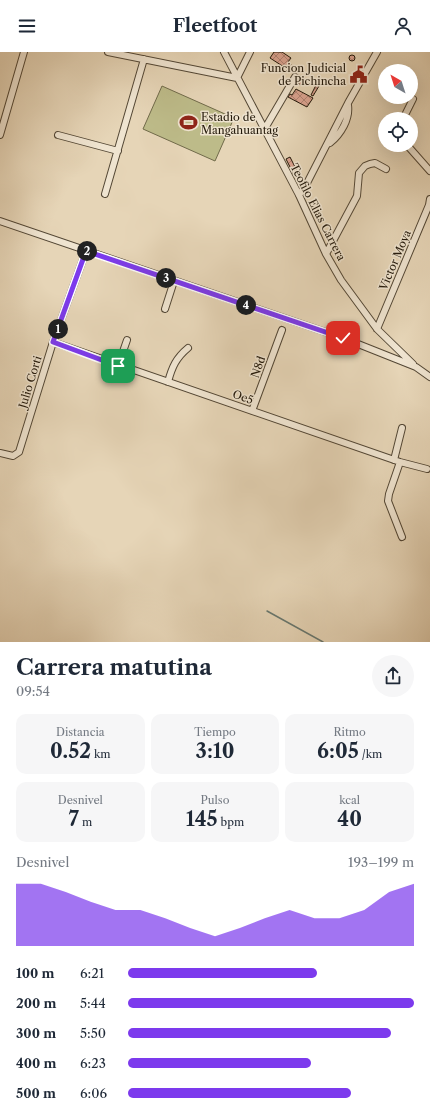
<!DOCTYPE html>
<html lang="es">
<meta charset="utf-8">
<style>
:root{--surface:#fff;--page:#f6f6f7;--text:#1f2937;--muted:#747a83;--accent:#7c3aed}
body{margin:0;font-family:"Libre Caslon Text",serif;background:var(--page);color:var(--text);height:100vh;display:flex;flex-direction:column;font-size:15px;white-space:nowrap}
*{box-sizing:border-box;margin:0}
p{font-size:13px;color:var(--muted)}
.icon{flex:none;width:22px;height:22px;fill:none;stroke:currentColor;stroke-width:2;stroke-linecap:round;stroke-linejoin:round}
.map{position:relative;height:590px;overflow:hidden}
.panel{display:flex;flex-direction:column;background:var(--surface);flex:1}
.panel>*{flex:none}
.needle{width:26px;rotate:321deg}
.fabs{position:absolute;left:378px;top:12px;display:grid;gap:8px}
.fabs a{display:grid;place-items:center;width:40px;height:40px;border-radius:50%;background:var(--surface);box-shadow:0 4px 16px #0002;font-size:20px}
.pin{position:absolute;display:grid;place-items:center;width:34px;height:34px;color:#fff;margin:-17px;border-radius:8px;box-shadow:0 2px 6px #0006}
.km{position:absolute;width:20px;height:20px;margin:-10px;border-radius:50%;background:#222;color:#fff;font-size:11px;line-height:20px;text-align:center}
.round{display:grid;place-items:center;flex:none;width:42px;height:42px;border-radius:21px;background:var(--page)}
.head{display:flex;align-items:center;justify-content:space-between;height:68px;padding:0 16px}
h1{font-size:22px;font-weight:800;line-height:30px}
.figures{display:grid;grid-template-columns:repeat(3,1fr);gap:6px;height:68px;padding:4px 16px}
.figures div{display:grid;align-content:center;border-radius:10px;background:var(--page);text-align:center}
.figures b{font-size:20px;font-weight:800}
.figures small{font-size:11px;font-weight:400}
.figures p{font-size:11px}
.chart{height:112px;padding:8px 16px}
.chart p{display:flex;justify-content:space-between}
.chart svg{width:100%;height:72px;margin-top:4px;fill:var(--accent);opacity:.7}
ul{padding:0 16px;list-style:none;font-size:13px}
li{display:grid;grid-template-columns:64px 48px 1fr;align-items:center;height:30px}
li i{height:10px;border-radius:5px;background:var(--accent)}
header{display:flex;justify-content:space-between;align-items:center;height:52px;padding:0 16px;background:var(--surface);font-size:18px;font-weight:800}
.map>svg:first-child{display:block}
.green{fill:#bdbb89;stroke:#706a4a}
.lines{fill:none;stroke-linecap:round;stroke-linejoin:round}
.stream{stroke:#687870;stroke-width:1.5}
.building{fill:url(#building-cross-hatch);stroke:#22180a}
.minor-casing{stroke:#534735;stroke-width:8}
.minor{stroke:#efe4d0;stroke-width:6}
.route-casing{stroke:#fff;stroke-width:8}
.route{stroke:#7c3aed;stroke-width:5}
.labels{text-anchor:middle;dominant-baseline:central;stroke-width:3;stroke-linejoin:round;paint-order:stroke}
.poi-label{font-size:11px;fill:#22180a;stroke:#efe4d0;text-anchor:end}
.street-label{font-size:11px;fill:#22180a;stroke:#efe4d0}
</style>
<header><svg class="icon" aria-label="menu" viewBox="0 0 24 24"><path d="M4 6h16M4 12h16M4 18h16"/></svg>Fleetfoot<svg class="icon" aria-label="person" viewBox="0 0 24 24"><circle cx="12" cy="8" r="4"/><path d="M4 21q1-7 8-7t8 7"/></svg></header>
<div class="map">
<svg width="430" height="590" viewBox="0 0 430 590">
<defs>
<pattern id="building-cross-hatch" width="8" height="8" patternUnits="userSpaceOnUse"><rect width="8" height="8" fill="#dba390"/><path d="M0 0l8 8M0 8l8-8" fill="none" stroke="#b18474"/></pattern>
</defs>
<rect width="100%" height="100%" fill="#e6d5b7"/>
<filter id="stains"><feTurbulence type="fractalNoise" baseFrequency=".005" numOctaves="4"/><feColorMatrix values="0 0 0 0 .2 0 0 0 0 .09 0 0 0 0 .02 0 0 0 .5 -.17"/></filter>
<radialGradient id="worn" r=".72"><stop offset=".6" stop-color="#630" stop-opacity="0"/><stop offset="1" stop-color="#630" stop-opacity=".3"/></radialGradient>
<path class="green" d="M162,34l72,32 -19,43 -72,-32z"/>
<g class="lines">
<path class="stream" d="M267,559l56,31"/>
</g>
<path class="building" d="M274,0h8l9,6 -3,4 3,2 -2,4 -4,-3 -1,2 -14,-9z
M349 6a3 3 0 1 1 6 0a3 3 0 1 1-6 0Z
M300,24l4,2 -3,7 -5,-3z
M316,33l3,1 -6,10 -2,-1z
M296,37l17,9 -6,9 -19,-10 2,-3 2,1z
M290,105l8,16 -4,2 -8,-16z"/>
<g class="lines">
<defs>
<path id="minor" d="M108,0l129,26 13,-26
M224,0l75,143 27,59 15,26 36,49 36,35
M403,67l10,-20
M264,78l31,-53
M0,83l24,-83
M58,83l60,16
M330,91c11,-9 20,-24 18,-38
M407,93l23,26
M105,142l39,-135
M299,143l6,-8 43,-84 29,-51
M0,169l343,117 73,29 14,10
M326,202l31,-58 2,-23 6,-7 5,-2 5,-1 11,6
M165,257l9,-28
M377,277l52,-124 1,-6
M53,290l347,120 27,7
M118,314l9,-26
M168,330c4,-15 8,-24 20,-34
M252,359l30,-81
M0,401l13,3 6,-4 34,-110 33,-91
M394,408l8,-32
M400,410l-11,32 -1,7 14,36"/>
</defs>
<use href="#minor" class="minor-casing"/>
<use href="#minor" class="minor"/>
</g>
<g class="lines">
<defs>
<path id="route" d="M118,314l-65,-24 33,-91 257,87"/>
</defs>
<use href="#route" class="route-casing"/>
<use href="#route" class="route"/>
</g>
<defs>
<symbol id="civic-bare" viewBox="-9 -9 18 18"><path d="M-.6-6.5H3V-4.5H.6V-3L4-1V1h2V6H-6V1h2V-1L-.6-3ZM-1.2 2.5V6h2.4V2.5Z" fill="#8f2418" stroke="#efe4d0" stroke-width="2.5" paint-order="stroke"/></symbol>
<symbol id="stadium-bare" viewBox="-9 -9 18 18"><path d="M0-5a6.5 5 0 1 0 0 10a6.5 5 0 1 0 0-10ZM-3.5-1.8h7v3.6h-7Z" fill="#8f2418" stroke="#efe4d0" stroke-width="2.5" paint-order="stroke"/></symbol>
</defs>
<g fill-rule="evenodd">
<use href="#civic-bare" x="346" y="10" width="25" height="25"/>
<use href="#stadium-bare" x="176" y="58" width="25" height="25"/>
</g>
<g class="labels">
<g class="poi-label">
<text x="346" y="16">Funcion Judicial<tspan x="346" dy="13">de Pichincha</tspan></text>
<text x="201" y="65" text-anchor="start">Estadio de<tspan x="201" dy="13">Mangahuantag</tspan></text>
</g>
<g class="street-label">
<text transform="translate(318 160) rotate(63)">Teofilo Elias Carrera</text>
<text transform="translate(395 208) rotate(-67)">Victor Moya</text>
<text transform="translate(258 315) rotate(-70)">N8d</text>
<text transform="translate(30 330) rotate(-73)">Julio Corti</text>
<text transform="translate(243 345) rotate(19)">Oe5</text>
</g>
</g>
<rect width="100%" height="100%" filter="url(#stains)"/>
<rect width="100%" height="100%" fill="url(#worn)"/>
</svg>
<div class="fabs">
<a><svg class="needle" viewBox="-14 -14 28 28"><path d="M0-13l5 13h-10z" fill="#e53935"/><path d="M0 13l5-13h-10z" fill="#747a83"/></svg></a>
<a><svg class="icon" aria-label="locate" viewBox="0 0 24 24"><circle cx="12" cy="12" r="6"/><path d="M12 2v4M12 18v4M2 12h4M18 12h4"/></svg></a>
</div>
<div class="pin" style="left:118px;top:314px;background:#1e9e55"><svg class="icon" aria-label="arrive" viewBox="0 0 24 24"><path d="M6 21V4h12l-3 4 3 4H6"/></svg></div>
<div class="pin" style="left:343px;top:286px;background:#d93025"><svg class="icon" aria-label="check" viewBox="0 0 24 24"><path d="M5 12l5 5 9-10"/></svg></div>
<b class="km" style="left:58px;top:277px">1</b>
<b class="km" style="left:87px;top:199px">2</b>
<b class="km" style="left:166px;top:226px">3</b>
<b class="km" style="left:246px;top:253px">4</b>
</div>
<section class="panel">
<div class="head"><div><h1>Carrera matutina</h1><p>09:54</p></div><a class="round"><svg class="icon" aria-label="share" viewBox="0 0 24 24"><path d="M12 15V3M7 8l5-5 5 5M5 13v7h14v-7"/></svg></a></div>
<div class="figures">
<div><p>Distancia</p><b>0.52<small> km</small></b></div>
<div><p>Tiempo</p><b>3:10</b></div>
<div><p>Ritmo</p><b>6:05<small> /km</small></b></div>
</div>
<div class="figures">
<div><p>Desnivel</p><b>7<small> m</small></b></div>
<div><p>Pulso</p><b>145<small> bpm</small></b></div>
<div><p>kcal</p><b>40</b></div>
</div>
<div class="chart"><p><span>Desnivel</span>193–199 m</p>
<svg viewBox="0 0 160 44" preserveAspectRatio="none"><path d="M0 44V6L10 6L20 11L30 17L40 22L50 22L60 27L70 33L80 38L90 33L100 27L110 22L120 27L130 27L140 22L150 11L160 6V44z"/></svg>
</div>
<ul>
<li><b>100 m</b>6:21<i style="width:66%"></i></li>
<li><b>200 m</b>5:44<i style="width:100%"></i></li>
<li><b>300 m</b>5:50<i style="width:92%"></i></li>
<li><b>400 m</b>6:23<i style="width:64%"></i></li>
<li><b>500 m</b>6:06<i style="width:78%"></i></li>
</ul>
</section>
